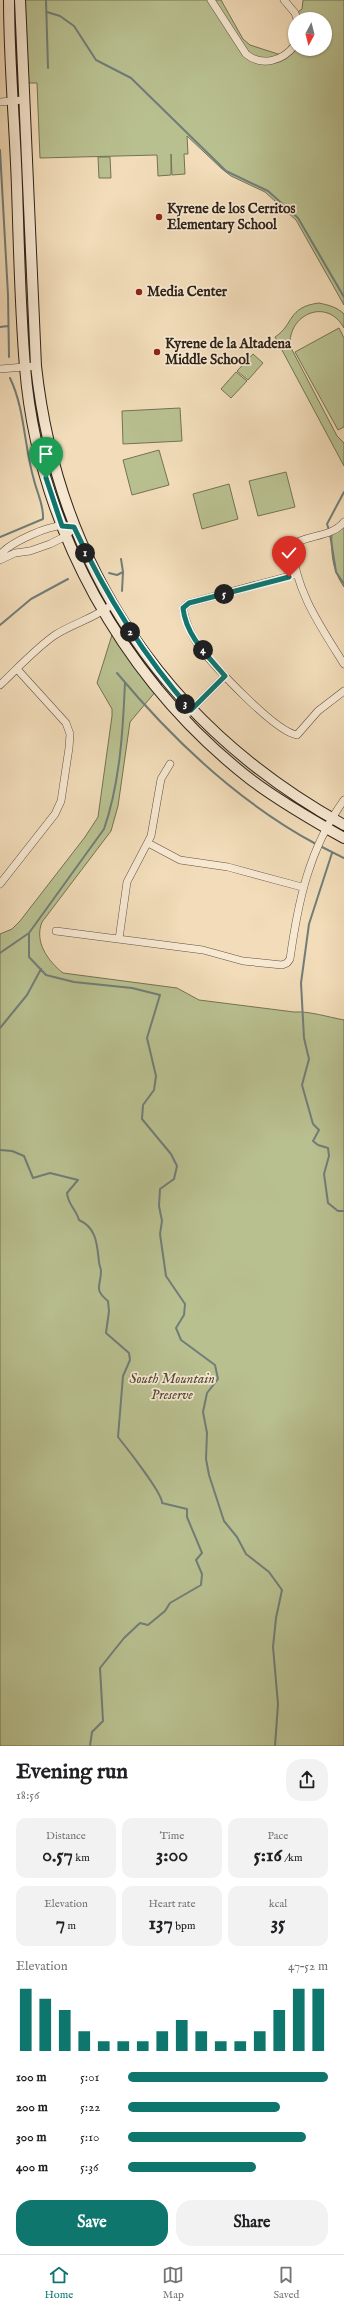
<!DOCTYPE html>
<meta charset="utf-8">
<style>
:root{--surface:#fff;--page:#f2f2f2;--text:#202124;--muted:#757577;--line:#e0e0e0;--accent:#0f766e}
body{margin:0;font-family:"IM FELL English",serif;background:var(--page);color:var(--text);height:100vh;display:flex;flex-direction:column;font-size:15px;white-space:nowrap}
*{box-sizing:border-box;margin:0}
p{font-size:13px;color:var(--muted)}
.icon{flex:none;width:22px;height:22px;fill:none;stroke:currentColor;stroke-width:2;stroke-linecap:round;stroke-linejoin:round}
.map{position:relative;height:1746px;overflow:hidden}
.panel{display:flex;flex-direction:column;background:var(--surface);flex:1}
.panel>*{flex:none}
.needle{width:26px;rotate:187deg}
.controls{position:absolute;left:288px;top:12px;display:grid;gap:8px}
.controls a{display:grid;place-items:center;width:44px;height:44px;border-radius:50%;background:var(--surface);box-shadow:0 1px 3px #0004;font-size:20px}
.pin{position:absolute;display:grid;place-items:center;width:34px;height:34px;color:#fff;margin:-41px -17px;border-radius:50% 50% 50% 0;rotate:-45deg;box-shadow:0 0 4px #0007}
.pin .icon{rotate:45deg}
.km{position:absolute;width:20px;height:20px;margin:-10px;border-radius:50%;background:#222;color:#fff;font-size:11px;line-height:20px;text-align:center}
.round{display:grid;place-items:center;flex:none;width:42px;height:42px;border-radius:16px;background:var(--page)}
.overview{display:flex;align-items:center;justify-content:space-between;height:68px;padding:0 16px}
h1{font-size:22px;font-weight:700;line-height:30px}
.figures{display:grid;grid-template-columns:repeat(3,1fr);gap:6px;height:68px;padding:4px 16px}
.figures div{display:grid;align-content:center;border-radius:10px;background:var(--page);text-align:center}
.figures b{font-size:20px;font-weight:700}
.figures small{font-size:11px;font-weight:400}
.figures p{font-size:11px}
.chart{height:112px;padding:8px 16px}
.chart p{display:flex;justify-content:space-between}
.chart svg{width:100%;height:72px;margin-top:4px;stroke:var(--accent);stroke-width:6}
.primary-button{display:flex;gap:8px;margin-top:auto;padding:8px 16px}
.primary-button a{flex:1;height:46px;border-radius:16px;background:var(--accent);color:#fff;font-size:16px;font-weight:700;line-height:46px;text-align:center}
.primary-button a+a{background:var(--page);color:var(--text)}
ul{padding:0 16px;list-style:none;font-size:13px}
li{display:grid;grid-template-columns:64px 48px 1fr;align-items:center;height:30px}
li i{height:10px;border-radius:5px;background:var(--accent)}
.tab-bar{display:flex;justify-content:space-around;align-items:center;height:56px;border-top:1px solid var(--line);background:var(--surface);font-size:11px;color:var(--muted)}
.tab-bar a{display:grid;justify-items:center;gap:2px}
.tab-bar .selected{color:var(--accent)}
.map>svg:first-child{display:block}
.green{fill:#b9c090;stroke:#747254}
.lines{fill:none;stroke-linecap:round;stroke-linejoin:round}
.stream{stroke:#717d78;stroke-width:2}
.street-casing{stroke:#5f5140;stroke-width:8}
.secondary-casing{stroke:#2e2318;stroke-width:12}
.street{stroke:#f7e8d2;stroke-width:7}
.secondary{stroke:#f7e8d2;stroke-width:10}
.route-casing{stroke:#fff;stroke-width:8}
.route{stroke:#0f766e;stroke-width:5}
.poi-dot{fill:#8f2418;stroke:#f7e8d2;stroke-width:1.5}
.labels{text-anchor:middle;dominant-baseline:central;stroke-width:3.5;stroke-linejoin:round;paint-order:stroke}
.poi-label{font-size:14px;font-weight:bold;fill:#2e2318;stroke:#f7e8d2;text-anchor:start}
.park-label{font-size:14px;font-style:italic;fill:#514a36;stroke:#f7e8d2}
</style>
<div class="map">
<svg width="344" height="1746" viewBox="0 0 344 1746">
<rect width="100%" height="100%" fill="#f2dcb9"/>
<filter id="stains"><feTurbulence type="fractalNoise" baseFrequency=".005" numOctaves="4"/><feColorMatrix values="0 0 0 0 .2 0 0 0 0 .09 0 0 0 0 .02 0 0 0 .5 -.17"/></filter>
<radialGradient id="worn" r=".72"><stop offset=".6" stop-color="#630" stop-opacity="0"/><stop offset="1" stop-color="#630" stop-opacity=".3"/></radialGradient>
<path class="green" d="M22,0h199l22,39 7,6 34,11 11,-7h30v-30h-26l-1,-7 4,-3 1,-9h41v305l-48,-85 -31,-28 -34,-16 -9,-7 -35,-33 1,18h-4l1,20 -13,1 -1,-21v21l-13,1 -1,-21 -117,3 -3,-75h-11z
M98,157h12l1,21h-12z
M319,303c9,2 18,4 25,11v14c-17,-31 -56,-14 -54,18l47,90 7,7v23l-69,-129c19,-12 12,-30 44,-34z
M339,328l5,10v89l-6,3 -43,-78z
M253,354l10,9 -15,17 -11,-9z
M236,372l11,9 -16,17 -10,-9z
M180,408l2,33 -59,3 -1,-33z
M159,450l10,35 -37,10 -9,-35z
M286,472l9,35 -37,9 -9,-35z
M229,484l9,35 -36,10 -9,-35z
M344,522v65c-12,-18 -13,-33 -12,-54z
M116,622l14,22 32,40 -32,38 -12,84 -7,25 -69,91c-8,20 6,39 21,51l114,15 22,12 95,12c15,-1 34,5 50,8v726h-344v-812l12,-5 8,-8 65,-84 13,-20 14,-101v-7l-15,-26z"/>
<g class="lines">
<path class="stream" d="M46,0l2,68
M47,12l13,4 14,10 22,34 35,18 95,93 42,20 30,27 46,79
M0,150l8,145 1,62
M0,327l8,-1
M329,530l-2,-6 17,-32
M330,534l6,38 8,12
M0,537l43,-18c1,-14 -6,-26 -9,-39 -10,-33 -9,-71 -24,-102
M121,559l2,13 -1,19
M109,573l8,2 6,-3
M0,625l31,-26 37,-20
M117,673c55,66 123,130 199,171
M320,846l24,12
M332,853l-23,71 -8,59 3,55 5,21 -7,26 11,39 6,6 -6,11 5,4 10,3 1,8 -5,18 4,29 10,8h6
M29,933v24l17,18 28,7 58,6 28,7 -13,43 9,38 -2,14 -11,15 -1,14 29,35 6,12 -3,13 -14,10 -1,17 3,15 -2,13 6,42 19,28 -1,11 -8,13 5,12 34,25 3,14 -11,14 -4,19 4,21 -1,26 3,16 15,46 13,16 9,17 23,18 13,18 -6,28 -3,29 5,57 -3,42
M0,953l29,-20 75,-104c16,-46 19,-99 21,-147
M0,1028l27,-33 14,-26
M0,1150l12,1 12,5 9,22 17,-5 28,7 -11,13c1,12 9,16 12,27 18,8 18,25 20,42 0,3 2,6 2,9 0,15 -8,18 7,30l1,10 -3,22 23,20 1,7 -7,16 -5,61c8,10 45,57 44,66l25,6v8l15,36 -6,7 6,14 -1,11 -31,18 -5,8 -17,14 -8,-2 -16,15 -24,30 3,53 -11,11 -2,14"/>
<defs>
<path id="street" d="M211,0l35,54c16,13 37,7 49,-9
M284,0l11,13 2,6
M0,102l23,-2
M0,369l36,-3
M344,522c-13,16 -36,12 -52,23 3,46 29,82 52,119
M0,555c9,-12 50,-31 66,-29
M0,560l15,-7 15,-2 20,-7 16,-8 8,-9
M297,574l-108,29 -6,5c2,13 8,26 15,37 15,20 77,87 99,90l21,-24 26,-20
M0,685c18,-17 35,-36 55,-50 19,-12 40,-17 58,-31
M183,718l42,-42
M148,843l32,17 48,7 74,20
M0,884l55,-70 6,-13 8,-53 1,-14 -4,-11 -49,-54
M56,931l147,19 40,11 39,4 5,-2 3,-4c8,-57 19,-111 54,-159
M119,939l8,-57 24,-46 10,-57 9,-15"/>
<path id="secondary" d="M9,0c0,63 6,125 8,188 2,59 3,119 8,179 13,160 98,313 225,412 29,22 62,41 94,59
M20,0l16,366c22,202 131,361 308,459"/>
</defs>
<use href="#street" class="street-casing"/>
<use href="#secondary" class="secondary-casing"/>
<use href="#street" class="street"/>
<use href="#secondary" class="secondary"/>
</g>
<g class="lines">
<defs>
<path id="route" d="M46,478l16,48 12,1c31,67 68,127 117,183l34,-34c-17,-20 -39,-40 -42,-68l6,-5 100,-26"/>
</defs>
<use href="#route" class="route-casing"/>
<use href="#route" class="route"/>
</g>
<g class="poi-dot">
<circle cx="159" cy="217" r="4"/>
<circle cx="139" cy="292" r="4"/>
<circle cx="157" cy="352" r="4"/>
</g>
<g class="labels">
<g class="poi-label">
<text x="167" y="209">Kyrene de los Cerritos<tspan x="167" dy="16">Elementary School</tspan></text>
<text x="147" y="292">Media Center</text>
<text x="165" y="344">Kyrene de la Altadena<tspan x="165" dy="16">Middle School</tspan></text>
</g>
<g class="park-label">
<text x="172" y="1379">South Mountain<tspan x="172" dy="16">Preserve</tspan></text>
</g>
</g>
<rect width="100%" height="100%" filter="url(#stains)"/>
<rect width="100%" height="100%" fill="url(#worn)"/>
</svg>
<div class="controls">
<a><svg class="needle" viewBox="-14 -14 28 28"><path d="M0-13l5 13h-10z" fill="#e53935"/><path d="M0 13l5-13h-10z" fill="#757577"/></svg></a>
</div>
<div class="pin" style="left:46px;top:478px;background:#1e9e55"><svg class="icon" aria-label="arrive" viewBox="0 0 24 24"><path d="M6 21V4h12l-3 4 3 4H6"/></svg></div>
<div class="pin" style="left:289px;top:577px;background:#d93025"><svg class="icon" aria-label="check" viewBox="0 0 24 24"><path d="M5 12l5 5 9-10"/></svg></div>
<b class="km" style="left:85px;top:553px">1</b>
<b class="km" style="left:130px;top:632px">2</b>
<b class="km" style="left:185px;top:704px">3</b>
<b class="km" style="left:203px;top:650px">4</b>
<b class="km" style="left:224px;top:594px">5</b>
</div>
<section class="panel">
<div class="overview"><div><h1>Evening run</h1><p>18:56</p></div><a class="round"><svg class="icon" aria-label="share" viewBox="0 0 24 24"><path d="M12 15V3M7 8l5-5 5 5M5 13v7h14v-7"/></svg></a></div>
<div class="figures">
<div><p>Distance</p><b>0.57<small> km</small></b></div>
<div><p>Time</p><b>3:00</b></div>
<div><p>Pace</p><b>5:16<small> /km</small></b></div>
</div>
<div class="figures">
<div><p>Elevation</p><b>7<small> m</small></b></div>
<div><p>Heart rate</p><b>137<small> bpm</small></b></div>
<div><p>kcal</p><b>35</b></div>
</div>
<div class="chart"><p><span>Elevation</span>47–52 m</p>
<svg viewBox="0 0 160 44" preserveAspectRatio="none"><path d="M5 44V6M15 44V12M25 44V19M35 44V32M45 44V38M55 44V38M65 44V38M75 44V32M85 44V25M95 44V32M105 44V38M115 44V38M125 44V32M135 44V19M145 44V6M155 44V6"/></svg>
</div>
<ul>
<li><b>100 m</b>5:01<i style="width:100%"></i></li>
<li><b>200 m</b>5:22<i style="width:76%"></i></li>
<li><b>300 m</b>5:10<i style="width:89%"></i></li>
<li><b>400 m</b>5:36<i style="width:64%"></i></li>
</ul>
<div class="primary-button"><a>Save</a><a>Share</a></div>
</section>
<nav class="tab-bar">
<a class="selected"><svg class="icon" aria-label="home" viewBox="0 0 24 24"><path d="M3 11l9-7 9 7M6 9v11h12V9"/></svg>Home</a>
<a><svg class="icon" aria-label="map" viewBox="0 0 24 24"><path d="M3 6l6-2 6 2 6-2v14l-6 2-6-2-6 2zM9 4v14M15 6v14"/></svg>Map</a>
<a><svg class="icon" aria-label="saved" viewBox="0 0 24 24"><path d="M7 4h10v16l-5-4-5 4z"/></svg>Saved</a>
</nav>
